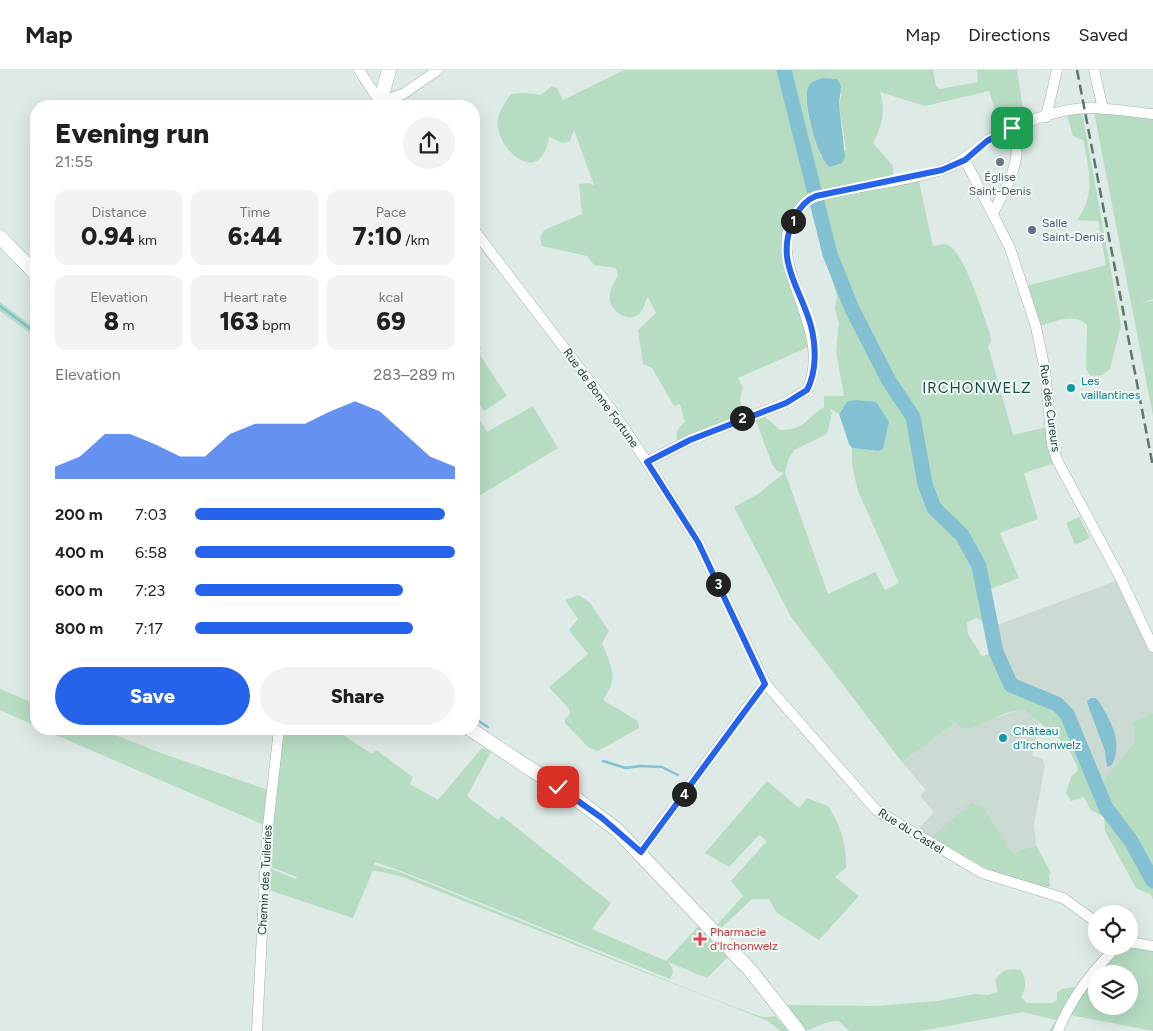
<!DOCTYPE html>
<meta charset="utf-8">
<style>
:root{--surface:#fff;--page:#f2f2f2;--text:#202124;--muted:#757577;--line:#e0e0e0;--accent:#2563eb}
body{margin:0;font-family:Figtree,sans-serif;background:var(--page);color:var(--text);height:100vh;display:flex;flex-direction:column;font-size:19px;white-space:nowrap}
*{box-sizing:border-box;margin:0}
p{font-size:16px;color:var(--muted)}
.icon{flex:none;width:28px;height:28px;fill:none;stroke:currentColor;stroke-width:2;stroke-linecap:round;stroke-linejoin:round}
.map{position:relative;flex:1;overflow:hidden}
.drawer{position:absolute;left:30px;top:30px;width:450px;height:635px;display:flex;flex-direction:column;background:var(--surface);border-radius:20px;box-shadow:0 5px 20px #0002}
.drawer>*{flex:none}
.fabs{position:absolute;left:1088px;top:835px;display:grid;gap:10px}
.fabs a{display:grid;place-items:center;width:50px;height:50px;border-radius:50%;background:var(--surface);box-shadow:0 5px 20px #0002;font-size:25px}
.pin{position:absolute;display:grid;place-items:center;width:42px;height:42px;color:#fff;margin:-21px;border-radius:10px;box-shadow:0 2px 8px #0006}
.km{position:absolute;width:25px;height:25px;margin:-12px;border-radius:50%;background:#222;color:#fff;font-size:14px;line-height:25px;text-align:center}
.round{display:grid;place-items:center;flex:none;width:52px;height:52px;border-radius:26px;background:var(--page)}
.overview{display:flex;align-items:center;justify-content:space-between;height:85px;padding:0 25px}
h1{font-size:28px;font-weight:800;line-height:38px}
.metrics{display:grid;grid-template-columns:repeat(3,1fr);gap:8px;height:85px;padding:5px 25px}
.metrics div{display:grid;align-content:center;border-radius:12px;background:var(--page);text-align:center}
.metrics b{font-size:25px;font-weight:800}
.metrics small{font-size:14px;font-weight:400}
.metrics p{font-size:14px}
.chart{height:140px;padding:10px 25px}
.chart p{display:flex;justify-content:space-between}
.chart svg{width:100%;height:90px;margin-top:5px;fill:var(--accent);opacity:.7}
.cta{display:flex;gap:10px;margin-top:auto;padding:10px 25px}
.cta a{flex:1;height:58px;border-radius:30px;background:var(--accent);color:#fff;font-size:20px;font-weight:800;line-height:58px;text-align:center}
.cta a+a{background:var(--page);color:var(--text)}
ul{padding:0 25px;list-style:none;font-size:16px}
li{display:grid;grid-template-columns:80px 60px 1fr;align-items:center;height:38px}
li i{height:12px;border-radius:6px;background:var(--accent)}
header{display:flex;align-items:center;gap:30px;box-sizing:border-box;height:70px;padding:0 25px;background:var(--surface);border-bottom:1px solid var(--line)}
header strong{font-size:24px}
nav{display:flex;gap:28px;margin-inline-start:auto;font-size:18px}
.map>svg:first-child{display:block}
.built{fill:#ccdad4}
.green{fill:#b6ddc2;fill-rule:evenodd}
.water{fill:#83c1d2}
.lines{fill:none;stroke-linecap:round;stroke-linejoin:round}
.stream{stroke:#83c1d2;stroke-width:2.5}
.river{stroke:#83c1d2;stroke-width:15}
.street-casing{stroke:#a1b2ac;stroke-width:11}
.secondary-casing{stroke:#9db6ae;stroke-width:15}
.street{stroke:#fff;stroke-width:10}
.secondary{stroke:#fff;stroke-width:14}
.rail{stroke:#597670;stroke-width:2.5;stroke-dasharray:10 5;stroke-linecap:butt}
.route-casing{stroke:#fff;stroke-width:10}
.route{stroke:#2563eb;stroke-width:6}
.worship-dot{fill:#6b7280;stroke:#eef7f3;stroke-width:2}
.service-dot{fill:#5c6f8a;stroke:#eef7f3;stroke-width:2}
.culture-dot{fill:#0f9aa8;stroke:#eef7f3;stroke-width:2}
.health-dot{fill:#e0444e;stroke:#eef7f3;stroke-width:2}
.labels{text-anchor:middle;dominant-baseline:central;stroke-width:4;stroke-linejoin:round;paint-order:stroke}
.worship-label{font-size:12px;fill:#5b616d;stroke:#eef7f3}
.service-label{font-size:12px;fill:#4e5e75;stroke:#eef7f3;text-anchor:start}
.culture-label{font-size:12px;fill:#0d838f;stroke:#eef7f3;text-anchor:start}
.street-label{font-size:12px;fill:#1f3a34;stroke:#eef7f3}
.health-label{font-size:12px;fill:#be3a42;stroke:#eef7f3;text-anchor:start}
.quarter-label{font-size:15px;letter-spacing:1px;fill:#1b4d43;stroke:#eef7f3}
</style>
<header>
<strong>Map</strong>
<nav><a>Map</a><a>Directions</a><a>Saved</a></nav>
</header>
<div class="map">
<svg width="1153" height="961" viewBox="0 0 1153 961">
<rect width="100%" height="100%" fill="#deeae5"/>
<path class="built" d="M1121,509l32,68v66l-20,9 2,20 -37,46 -31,-74 -10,-10 -46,-19 -15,-33 -4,-25z
M1023,639l16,14 -7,33 11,3 2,7 -11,58 2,21 -23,8 -30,-46 -51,30 -14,-8 16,-17 -14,-16 6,-6 -24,-28 54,-40 13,7 16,-8z"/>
<path class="green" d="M624,0h309l3,16 4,3 38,-7 -1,-12h40l8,53 -23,10 -13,-42 -64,15 -45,-14c6,18 2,35 -7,51l20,23v16l25,-5 15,69c5,-1 11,-3 15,-1 17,8 35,70 42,88l1,9 -3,4 25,89 38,-9 7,36 -34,11 14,46 -38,14 19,45 -34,13 7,36 -15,-9 -10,4 1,12 14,22 14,-4 15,33 46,19 10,10 31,73 37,-45 -2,-20 20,-9v187l-2,-5 -15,-7 -31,-57 -1,-14 -13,-7 -7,-13 -13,4 -5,-8 5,-16 7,-7c-9,-32 -32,-40 -55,-61l-17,4 -37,16 -8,-2 -5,-5 -54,40 -111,-145 -57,-110 24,-13 26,-21 -7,-2 -5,-7 -17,-46 8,-3 17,15c28,-1 24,-11 44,-23v-11h20l-8,-45 3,-28 -4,-14 2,-12 -5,-19 4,-9 -20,-72 -14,4 -16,43 27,101 -75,33 5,9 -3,13 5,17 -67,26c-3,-11 -1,-14 7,-21l-5,-18 -6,2 -22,-38 -9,-4 -5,-34 18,-17 -8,-16c-3,4 -4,11 -7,15 -9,12 -28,2 -31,-11 -2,-8 4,-19 8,-26l-2,-7 -22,-3 -7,-9 -45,-10 -2,-8 4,-8 38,-16 -3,-30 9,-1 6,2 -20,-55 -4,11 -7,2 -14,-6c-8,54 -57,9 -51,-19 2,-9 8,-17 13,-24l12,-1 18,2 11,-9 5,2 6,12zM812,12l30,12 -3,10 7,46 -25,7c-6,-21 -23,-56 -9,-75zM829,338l10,6 3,-6 36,43 -26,-3v18l6,25 41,92 -14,7 -10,-18 -47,22 -43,-122 4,-14 5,-8 33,-16 5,-21z
M1066,41l16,1 39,214 -11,43 -8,6 -11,1 -5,-7 1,-44c-13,-14 -35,-2 -51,2l-13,-40 83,-22 -8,-44 -21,-1c19,-24 12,-52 6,-80l-10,-4z
M1094,42l59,2v185l-12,4 12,-2v115z
M0,232l36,27v9l-36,-27z
M474,269l7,9 -3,4 29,44 -23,15 -10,-16z
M533,336l25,42 -84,51v-83l3,-1 10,17z
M1079,447l11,21 -15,7 -9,-22z
M579,525l11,8 19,28 -7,12c10,25 17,34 1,57l35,21 1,7 -41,23 -9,-3 -24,-25v-4l5,-5 -1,-5 -20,-22 39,-33 -19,-24 9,-11 -13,-19z
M0,619l36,15v22l-36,-16z
M42,659h58l61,24 110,38 -7,34z
M281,659h53l38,25 4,-4 37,27 -3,7 28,16 44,-52 9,4 -24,44 31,24 4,-4 109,87 -19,26 74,32 38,-41 29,32 -26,26 -39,-16c6,7 6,9 2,17l-269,-108 -26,-9 -1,3 26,7 308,125 51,19 8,1 8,-1 14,15h-9l-12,-10 -368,-145 -27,-6 -20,48 -87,-29 5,-20 25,10 1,-2 -26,-10 -2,-6z
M767,711l32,27 8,-10 21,8c12,17 19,40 18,62l-11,9 24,19 -40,44 -43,-28 -7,-13h-17l-33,31 -3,-4 27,-30 -12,-15 36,-40 -8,-6 -30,32 -24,-14z
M971,733l12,4 30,46 23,-8 15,28 -2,2 1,11 -3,2 -58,-18 -57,-33z
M1124,876h29v85l-88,-17 -7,17h-9l7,-11 -33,-8 -102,19h-72l-10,-10c-19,0 -23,10 -40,10l-16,-26 92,1 62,-5 38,-7 13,1 10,-3 -3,-12c7,-10 13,-12 26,-10 5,11 6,16 0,27l6,6h25l5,-3v-7l5,-4 20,-3zM1096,904h33v32h-33z"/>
<path class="water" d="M823,8l14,1 4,7 -2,18 6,53 -3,6 -12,4c-12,-7 -28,-65 -22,-79 2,-7 9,-8 15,-10z
M855,330l21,2 13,20 -6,27 -5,2 -26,-3 -3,-4 -10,-30 8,-12z
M1091,628h5l4,5c12,21 23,39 12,62l-5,2 -2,-16 -16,-43 -2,-7z"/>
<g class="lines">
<path class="stream" d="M0,236l36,27
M474,648l14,9
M603,691l23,7 14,-2 22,1 16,8"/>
<path class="river" d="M784,0l46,184 22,55 37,72 24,36 12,67 9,24 28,27 17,31 17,86 15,33 46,19 10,10 39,94 25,33 22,40"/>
<defs>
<path id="street" d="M359,0l21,32 23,-8 35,-24
M1094,0l9,39
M1046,47l11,-47
M965,90l45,88 26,79 9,43 7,74 5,16 64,119 32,68
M993,143c13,-25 32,-55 20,-85
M474,160l140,183 33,49 51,80 67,141 -124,169
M647,392l43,-22 95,-37 22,-13c32,-68 -63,-141 4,-192 43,-13 88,-14 130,-28 23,-7 34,-23 54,-34 25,-13 66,-28 94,-28 21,0 43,4 64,6
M765,613l111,127 106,63 81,25 33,24
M1129,872l24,4
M257,961l10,-196 12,-106
M1058,961c13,-33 35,-61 60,-85"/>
<path id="secondary" d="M382,36l-2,-4 9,-32
M0,167l36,37
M470,659l109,72 38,29 133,140 48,61"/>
</defs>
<use href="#street" class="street-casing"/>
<use href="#secondary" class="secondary-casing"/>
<use href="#street" class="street"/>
<use href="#secondary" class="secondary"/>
<path class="rail" d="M1077,0l76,397"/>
</g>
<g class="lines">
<defs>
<path id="route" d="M558,717l44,31 39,34 124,-168 -67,-142 -51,-80 43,-22 96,-37 21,-13c10,-19 9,-44 4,-64 -11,-40 -38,-66 -16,-109 5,-10 11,-17 21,-21l126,-26 23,-10 22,-19 25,-13"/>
</defs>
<use href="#route" class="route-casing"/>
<use href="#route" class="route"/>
</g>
<circle class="worship-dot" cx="1000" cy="92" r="5"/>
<circle class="service-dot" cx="1032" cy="160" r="5"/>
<g class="culture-dot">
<circle cx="1071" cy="318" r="5"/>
<circle cx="1003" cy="668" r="5"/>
</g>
<path class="health-dot" d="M697.5 861.5h5v5h5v5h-5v5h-5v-5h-5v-5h5z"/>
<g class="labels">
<g class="worship-label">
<text x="1000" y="107">Église<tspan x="1000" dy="14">Saint-Denis</tspan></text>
</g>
<g class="service-label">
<text x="1042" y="153">Salle<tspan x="1042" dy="14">Saint-Denis</tspan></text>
</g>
<g class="culture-label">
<text x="1081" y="311">Les<tspan x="1081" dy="14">vaillantines</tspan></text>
<text x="1013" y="661">Château<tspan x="1013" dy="14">d'Irchonwelz</tspan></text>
</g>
<g class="street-label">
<text transform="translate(601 328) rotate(54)">Rue de Bonne Fortune</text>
<text transform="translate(1050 338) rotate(82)">Rue des Cureurs</text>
<text transform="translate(911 761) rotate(32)">Rue du Castel</text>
<text transform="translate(265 810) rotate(-87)">Chemin des Tuileries</text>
</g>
<g class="health-label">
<text x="710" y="862">Pharmacie<tspan x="710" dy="14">d'Irchonwelz</tspan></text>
</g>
<g class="quarter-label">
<text x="977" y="318">IRCHONWELZ</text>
</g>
</g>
</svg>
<div class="fabs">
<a><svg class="icon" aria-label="locate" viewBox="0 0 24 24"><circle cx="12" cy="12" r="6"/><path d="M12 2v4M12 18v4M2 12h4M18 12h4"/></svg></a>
<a><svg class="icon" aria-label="layers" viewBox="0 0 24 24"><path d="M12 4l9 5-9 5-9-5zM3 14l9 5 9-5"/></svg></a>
</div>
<div class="pin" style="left:1012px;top:58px;background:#1e9e55"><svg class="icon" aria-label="arrive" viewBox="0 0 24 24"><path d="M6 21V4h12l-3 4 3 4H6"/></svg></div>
<div class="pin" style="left:558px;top:717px;background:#d93025"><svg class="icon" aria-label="check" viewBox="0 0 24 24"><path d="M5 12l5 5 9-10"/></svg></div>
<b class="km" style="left:793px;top:151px">1</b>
<b class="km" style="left:742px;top:348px">2</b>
<b class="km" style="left:718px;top:514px">3</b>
<b class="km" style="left:684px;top:724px">4</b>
<section class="drawer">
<div class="overview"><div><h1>Evening run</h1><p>21:55</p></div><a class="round"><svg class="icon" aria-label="share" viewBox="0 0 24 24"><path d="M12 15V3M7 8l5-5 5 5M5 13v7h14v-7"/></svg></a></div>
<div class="metrics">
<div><p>Distance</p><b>0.94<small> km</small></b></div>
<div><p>Time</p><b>6:44</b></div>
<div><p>Pace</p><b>7:10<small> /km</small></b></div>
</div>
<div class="metrics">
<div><p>Elevation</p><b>8<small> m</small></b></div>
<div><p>Heart rate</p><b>163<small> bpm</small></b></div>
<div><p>kcal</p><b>69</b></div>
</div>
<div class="chart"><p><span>Elevation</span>283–289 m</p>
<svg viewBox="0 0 160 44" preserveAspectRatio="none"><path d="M0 44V38L10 33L20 22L30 22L40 27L50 33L60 33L70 22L80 17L90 17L100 17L110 11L120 6L130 11L140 22L150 33L160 38V44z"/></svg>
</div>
<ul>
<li><b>200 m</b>7:03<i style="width:96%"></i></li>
<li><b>400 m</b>6:58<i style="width:100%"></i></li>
<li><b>600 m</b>7:23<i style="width:80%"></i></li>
<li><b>800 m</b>7:17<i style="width:84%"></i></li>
</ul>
<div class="cta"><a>Save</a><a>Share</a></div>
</section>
</div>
